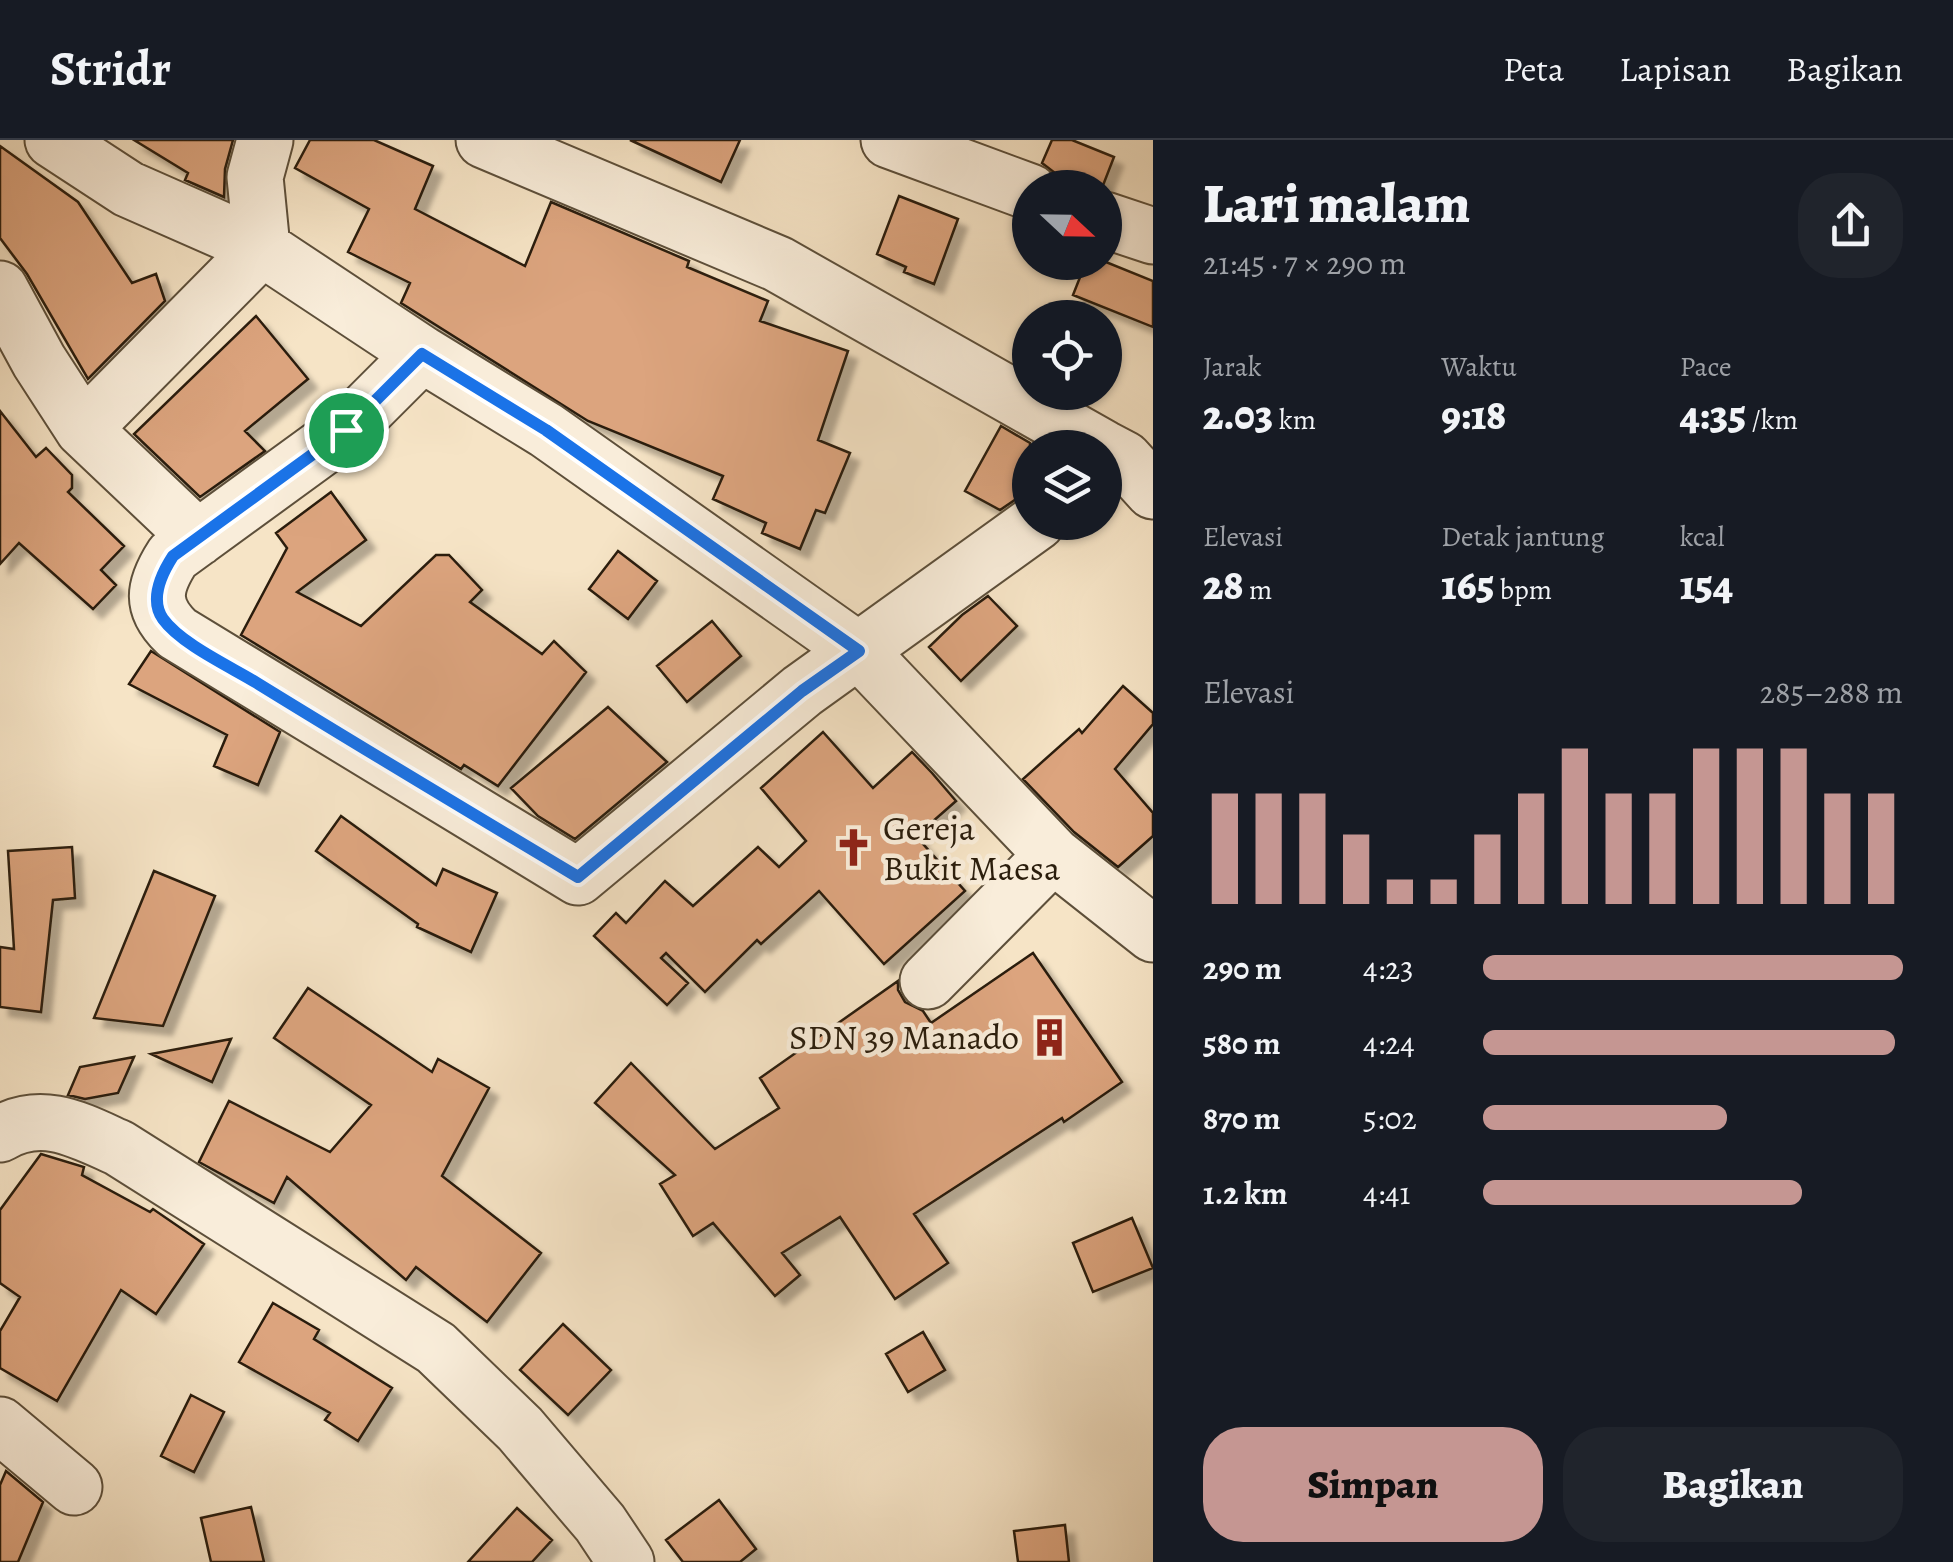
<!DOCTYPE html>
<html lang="id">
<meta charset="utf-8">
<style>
:root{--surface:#171b24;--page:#20242c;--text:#f1f3f6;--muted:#9ea1a6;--line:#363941;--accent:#c59692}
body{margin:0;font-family:Alegreya,serif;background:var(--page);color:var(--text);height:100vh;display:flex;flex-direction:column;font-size:38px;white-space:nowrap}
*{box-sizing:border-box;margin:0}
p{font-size:32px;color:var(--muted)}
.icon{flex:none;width:55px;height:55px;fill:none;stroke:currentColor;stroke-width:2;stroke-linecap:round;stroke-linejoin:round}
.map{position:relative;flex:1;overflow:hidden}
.drawer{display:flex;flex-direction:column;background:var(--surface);width:800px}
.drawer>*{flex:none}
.needle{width:65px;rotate:112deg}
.buttons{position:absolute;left:1012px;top:30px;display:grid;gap:20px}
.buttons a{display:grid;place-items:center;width:110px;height:110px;border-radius:50%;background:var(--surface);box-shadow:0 2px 8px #0004;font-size:50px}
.pin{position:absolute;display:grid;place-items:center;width:85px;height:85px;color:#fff;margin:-42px;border:5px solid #fff;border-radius:50%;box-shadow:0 2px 10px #0007}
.round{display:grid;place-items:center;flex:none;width:105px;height:105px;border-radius:40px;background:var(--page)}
.head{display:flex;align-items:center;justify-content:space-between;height:170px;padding:0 50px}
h1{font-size:55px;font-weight:800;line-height:75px}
.figures{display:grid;grid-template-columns:repeat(3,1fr);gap:15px;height:170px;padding:10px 50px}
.figures div{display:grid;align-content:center}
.figures b{font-size:42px;font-weight:800}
.figures small{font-size:28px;font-weight:400}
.figures p{font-size:28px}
.chart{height:280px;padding:20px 50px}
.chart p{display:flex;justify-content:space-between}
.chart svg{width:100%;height:180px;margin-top:10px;stroke:var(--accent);stroke-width:6}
.button{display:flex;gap:20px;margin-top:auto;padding:20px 50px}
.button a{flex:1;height:115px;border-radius:40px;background:var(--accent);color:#111;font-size:40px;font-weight:800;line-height:115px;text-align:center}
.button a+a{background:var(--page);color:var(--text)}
ul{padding:0 50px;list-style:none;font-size:32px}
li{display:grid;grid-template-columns:160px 120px 1fr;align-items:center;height:75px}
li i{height:25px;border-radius:12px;background:var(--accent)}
header{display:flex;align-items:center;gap:60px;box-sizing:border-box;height:140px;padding:0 50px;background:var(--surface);border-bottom:2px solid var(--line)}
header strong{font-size:48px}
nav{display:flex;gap:55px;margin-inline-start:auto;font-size:35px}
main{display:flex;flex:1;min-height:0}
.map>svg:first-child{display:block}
.building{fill:#dca47e;stroke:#2a1d0c;stroke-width:2.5;filter:url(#shadow)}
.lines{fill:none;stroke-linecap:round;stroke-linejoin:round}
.minor-casing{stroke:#5d4f3a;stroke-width:59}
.minor{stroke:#f9edda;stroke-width:55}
.route-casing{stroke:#fff;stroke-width:20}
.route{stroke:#1a73e8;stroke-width:12}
.labels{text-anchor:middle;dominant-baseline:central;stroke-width:9;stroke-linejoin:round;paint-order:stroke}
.poi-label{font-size:35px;fill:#2a1d0c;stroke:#f9edda;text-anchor:start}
</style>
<header>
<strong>Stridr</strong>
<nav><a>Peta</a><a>Lapisan</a><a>Bagikan</a></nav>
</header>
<main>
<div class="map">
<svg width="1153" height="1422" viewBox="0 0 1153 1422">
<defs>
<filter id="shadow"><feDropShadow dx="9" dy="9" stdDeviation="2.5" flood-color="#0004"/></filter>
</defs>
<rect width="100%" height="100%" fill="#f6e4c6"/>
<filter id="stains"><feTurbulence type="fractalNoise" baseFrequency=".002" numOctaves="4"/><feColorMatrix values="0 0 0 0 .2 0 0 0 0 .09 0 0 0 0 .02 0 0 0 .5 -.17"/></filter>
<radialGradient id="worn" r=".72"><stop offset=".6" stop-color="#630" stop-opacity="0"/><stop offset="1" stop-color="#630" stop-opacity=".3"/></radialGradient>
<path class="building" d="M134,0h99l-8,29 -1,28 -39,-17 3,-7z
M310,0h64l59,26 -18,43 110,57 26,-64 138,59 -2,6 81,34 -8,20 88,30 -30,89 32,13 -25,60 -9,-3 -16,39 -38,-16 4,-10 -53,-24 10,-23 -135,-55 -187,-118 9,-20 -62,-31 21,-43 -74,-41z
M630,0h110l-19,42z
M1052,0h20l42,17 -12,31h-41l-6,-15 -13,-10z
M0,6l78,56 54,81 24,-9 9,27 -77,78 -61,-105 -27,-36z
M899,56l59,23 -24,65 -30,-12 2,-5 -29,-13z
M1086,122h20l47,19v46l-80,-32z
M256,176l52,63 -63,52 20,20 -65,46 -66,-63z
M0,271l36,46 10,-9 26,27v13l-4,4 56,54 -23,24 15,15 -23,24 -74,-66 -19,21z
M1001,286l29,17v33l-11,21 -19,13 -35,-19z
M331,352l35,48 -69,52 64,34 75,-71h13l33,35 -12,12 72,52 12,-13 32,31 -88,114 -34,-21 -3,4 -220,-134 46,-87 -11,-15z
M618,411l39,30 -29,38 -39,-30z
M988,456l29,30 -56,55 -32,-34 33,-32z
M712,481l29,35 -54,46 -30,-36z
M151,511l129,81 -22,53 -44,-19 13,-31 -98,-51z
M1123,546l30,27v11l-38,45 38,44v23l-35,31 -44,-35 -51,-53 56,-50 3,4z
M608,567l59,55 -92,77 -37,-23 -27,-28z
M823,592l50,56 39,-36 20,21 24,28 -40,35 49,55 -81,73 -65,-73 -58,53 -4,-4 -52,52 -39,-39 -5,5 27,25 -21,22 -73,-69 22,-23 10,10 39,-42 28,25 65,-59 21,20 27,-26 -45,-53z
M341,676l95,69 7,-16 54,24 -26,59 -54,-25 1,-3 -102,-73z
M72,707l3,51 -22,2 -12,112 -41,-5v-60l14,2 -6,-98z
M154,731l61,25 -52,130 -69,-8z
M1033,813l89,129 -58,40 -2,-4 -148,96 34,49 -53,36 -55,-82 -58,36 18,22 -25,21 -62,-73 -20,13 -33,-52 15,-9 -80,-72 36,-40 84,86 64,-41 -19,-30 138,-97v9l7,12 18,9 8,12z
M308,848l124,84 6,-13 51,29 -47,88 99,77 -54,69 -71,-55 -10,13 -119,-103 -13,26 -75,-41 30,-61 101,51 41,-47 -97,-67z
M231,899l-19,43 -61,-28z
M134,917l-16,36 -33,6 -17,-4 12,-28z
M41,1014l43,13 -2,8 68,37 3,-3 51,35 -48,70 -35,-24 -64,111 -57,-33v-37l20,-34 -20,-14v-73z
M1132,1078l21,50 -60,24 -20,-49z
M273,1163l46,27 -5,9 78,49 -34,53 -33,-21 5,-7 -91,-51z
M563,1184l48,46 -43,45 -48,-45z
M923,1192l22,38 -37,22 -22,-38z
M191,1255l33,17 -30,60 -33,-16z
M6,1331l37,31 -25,60h-18v-77z
M719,1360l37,49 -16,13h-57l-17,-22z
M251,1367l13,55h-53l-10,-44z
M517,1368l35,32 -20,22h-64z
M1065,1385l4,37h-51l-4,-31z"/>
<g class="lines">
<defs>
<path id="minor" d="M53,0l75,49 134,59 160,106 124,76 313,221 194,204 100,79
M484,0l294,124 325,184
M889,0l141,52
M1105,80l48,16
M262,108l-7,-71 10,-37
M0,149l39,72 44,68 115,109
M422,214l-76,76 -173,126c-20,31 -23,51 4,77l401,244 224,-186 235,-169
M83,289l179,-181
M1105,309l19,10 29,32
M928,841l125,-126
M0,994c42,-25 79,-4 119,14l317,200 84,81 80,94 26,39
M0,1285l74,62"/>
</defs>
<use href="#minor" class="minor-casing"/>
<use href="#minor" class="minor"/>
</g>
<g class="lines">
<defs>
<path id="route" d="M422,214l124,76 313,221 -57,40 -224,186c-107,-64 -214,-128 -321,-194 -26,-16 -76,-39 -94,-64 -14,-20 -1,-46 10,-63l173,-126z"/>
</defs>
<use href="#route" class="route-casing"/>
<use href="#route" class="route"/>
</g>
<defs>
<symbol id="church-bare" viewBox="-9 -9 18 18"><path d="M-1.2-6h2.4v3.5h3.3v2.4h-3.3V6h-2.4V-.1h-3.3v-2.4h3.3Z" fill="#8f2418" stroke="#f9edda" stroke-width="2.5" paint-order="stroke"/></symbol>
<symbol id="building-bare" viewBox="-9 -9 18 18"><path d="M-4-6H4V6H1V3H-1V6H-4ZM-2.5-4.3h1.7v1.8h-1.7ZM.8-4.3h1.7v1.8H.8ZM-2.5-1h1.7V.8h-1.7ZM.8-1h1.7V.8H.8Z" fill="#8f2418" stroke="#f9edda" stroke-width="2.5" paint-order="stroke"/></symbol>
</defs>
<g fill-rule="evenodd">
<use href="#church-bare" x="826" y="680" width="55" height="55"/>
<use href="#building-bare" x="1022" y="870" width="55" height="55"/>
</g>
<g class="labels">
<g class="poi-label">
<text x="883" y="688">Gereja<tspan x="883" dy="40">Bukit Maesa</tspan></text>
<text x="1019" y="897" text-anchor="end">SDN 39 Manado</text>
</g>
</g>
<rect width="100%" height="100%" filter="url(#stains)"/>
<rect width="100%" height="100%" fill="url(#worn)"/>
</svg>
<div class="buttons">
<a><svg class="needle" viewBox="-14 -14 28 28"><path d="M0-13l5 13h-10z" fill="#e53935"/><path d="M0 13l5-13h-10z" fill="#9ea1a6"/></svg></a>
<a><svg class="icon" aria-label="locate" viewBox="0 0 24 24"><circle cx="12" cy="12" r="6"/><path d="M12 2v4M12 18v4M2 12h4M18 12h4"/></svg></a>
<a><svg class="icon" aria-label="layers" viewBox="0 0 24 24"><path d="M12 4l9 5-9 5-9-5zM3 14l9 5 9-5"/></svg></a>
</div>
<div class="pin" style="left:346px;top:290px;background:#1e9e55"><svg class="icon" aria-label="arrive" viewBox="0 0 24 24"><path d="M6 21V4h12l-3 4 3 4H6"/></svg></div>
</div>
<section class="drawer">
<div class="head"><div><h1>Lari malam</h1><p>21:45 · 7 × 290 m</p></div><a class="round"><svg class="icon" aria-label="share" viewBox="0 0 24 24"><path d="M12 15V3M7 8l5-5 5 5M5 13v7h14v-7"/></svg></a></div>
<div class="figures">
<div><p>Jarak</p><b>2.03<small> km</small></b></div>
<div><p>Waktu</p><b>9:18</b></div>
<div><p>Pace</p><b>4:35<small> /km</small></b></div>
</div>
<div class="figures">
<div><p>Elevasi</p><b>28<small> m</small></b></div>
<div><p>Detak jantung</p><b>165<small> bpm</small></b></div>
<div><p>kcal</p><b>154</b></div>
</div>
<div class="chart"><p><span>Elevasi</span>285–288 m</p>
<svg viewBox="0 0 160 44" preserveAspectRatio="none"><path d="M5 44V17M15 44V17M25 44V17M35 44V27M45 44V38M55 44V38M65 44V27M75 44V17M85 44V6M95 44V17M105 44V17M115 44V6M125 44V6M135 44V6M145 44V17M155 44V17"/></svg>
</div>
<ul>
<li><b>290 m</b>4:23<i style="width:100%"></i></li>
<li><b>580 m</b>4:24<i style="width:98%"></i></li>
<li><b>870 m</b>5:02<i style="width:58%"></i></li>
<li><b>1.2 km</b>4:41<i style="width:76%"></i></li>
</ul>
<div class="button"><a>Simpan</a><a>Bagikan</a></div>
</section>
</main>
